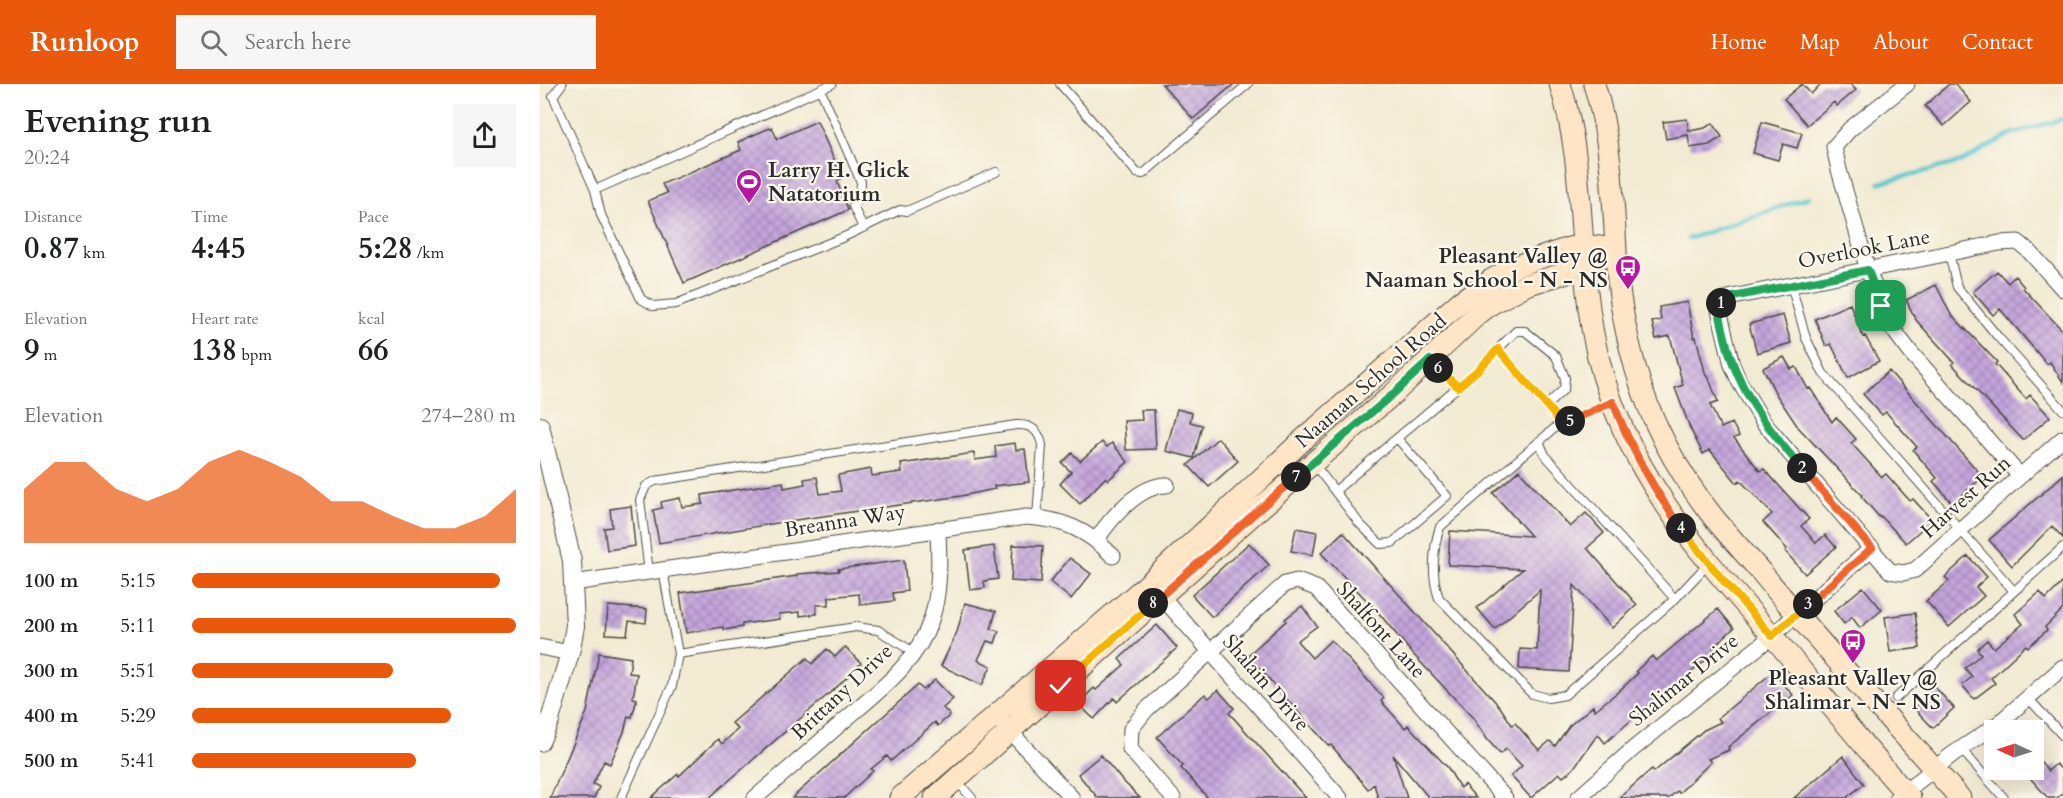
<!DOCTYPE html>
<meta charset="utf-8">
<style>
:root{--surface:#fff;--page:#f6f6f6;--text:#202124;--muted:#757577;--accent:#ea580c}
body{margin:0;font-family:Cardo,serif;background:var(--page);color:var(--text);height:100vh;display:flex;flex-direction:column;font-size:22px;white-space:nowrap}
*{box-sizing:border-box;margin:0}
p{font-size:20px;color:var(--muted)}
.icon{flex:none;width:33px;height:33px;fill:none;stroke:currentColor;stroke-width:2;stroke-linecap:round;stroke-linejoin:round}
.map{position:relative;flex:1;overflow:hidden}
.side{display:flex;flex-direction:column;background:var(--surface);width:540px}
.side>*{flex:none}
.needle{width:39px;rotate:273deg}
.fabs{position:absolute;left:1444px;top:636px;display:grid;gap:12px}
.fabs a{display:grid;place-items:center;width:60px;height:60px;border-radius:0px;background:var(--surface);box-shadow:0 6px 24px #0002;font-size:30px}
.pin{position:absolute;display:grid;place-items:center;width:51px;height:51px;color:#fff;margin:-26px;border-radius:12px;box-shadow:0 3px 9px #0006}
.km{position:absolute;width:30px;height:30px;margin:-15px;border-radius:50%;background:#222;color:#fff;font-size:16px;line-height:30px;text-align:center}
.round{display:grid;place-items:center;flex:none;width:63px;height:63px;border-radius:0px;background:var(--page)}
.head{display:flex;align-items:center;justify-content:space-between;height:102px;padding:0 24px}
h1{font-size:33px;font-weight:700;line-height:45px}
.figures{display:grid;grid-template-columns:repeat(3,1fr);gap:9px;height:102px;padding:6px 24px}
.figures div{display:grid;align-content:center}
.figures b{font-size:30px;font-weight:700}
.figures small{font-size:16px;font-weight:400}
.figures p{font-size:16px}
.chart{height:168px;padding:12px 24px}
.chart p{display:flex;justify-content:space-between}
.chart svg{width:100%;height:108px;margin-top:6px;fill:var(--accent);opacity:.7}
ul{padding:0 24px;list-style:none;font-size:20px}
li{display:grid;grid-template-columns:96px 72px 1fr;align-items:center;height:45px}
li i{height:15px;border-radius:8px;background:var(--accent)}
header{display:flex;align-items:center;gap:36px;box-sizing:border-box;height:84px;padding:0 30px;background:var(--accent);color:#fff}
header strong{font-size:28px}
nav{display:flex;gap:33px;margin-inline-start:auto;font-size:21px}
.search{width:420px;height:54px;background:var(--page);display:flex;align-items:center;gap:15px;box-sizing:border-box;padding:0 21px;border-radius:0px;color:var(--muted);font-size:22px}
main{display:flex;flex:1;min-height:0}
.map>svg:first-child{display:block}
.lines{fill:none;stroke-linecap:round;stroke-linejoin:round}
.stream{stroke:#5bc7d2;stroke-width:4}
.building{fill:url(#building-cross-hatch)}
.service-casing{stroke:#494844;stroke-width:10}
.minor-casing{stroke:#494844;stroke-width:17}
.tertiary-casing{stroke:#494844;stroke-width:20}
.secondary-casing{stroke:#494844;stroke-width:23}
.service{stroke:#fff;stroke-width:8}
.minor{stroke:#fff;stroke-width:15}
.tertiary{stroke:#fff;stroke-width:18}
.secondary{stroke:#fee5c5;stroke-width:21}
.split-1-casing{stroke:#fff;stroke-width:12}
.split-2-casing{stroke:#fff;stroke-width:12}
.split-3-casing{stroke:#fff;stroke-width:12}
.split-4-casing{stroke:#fff;stroke-width:12}
.split-5-casing{stroke:#fff;stroke-width:12}
.split-6-casing{stroke:#fff;stroke-width:12}
.split-7-casing{stroke:#fff;stroke-width:12}
.split-8-casing{stroke:#fff;stroke-width:12}
.split-9-casing{stroke:#fff;stroke-width:12}
.split-1{stroke:#22a559;stroke-width:8}
.split-2{stroke:#22a559;stroke-width:8}
.split-3{stroke:#f0652b;stroke-width:8}
.split-4{stroke:#f5b400;stroke-width:8}
.split-5{stroke:#f0652b;stroke-width:8}
.split-6{stroke:#f5b400;stroke-width:8}
.split-7{stroke:#22a559;stroke-width:8}
.split-8{stroke:#f0652b;stroke-width:8}
.split-9{stroke:#f5b400;stroke-width:8}
.labels{text-anchor:middle;dominant-baseline:central;stroke-width:4.5;stroke-linejoin:round;paint-order:stroke}
.poi-label{font-size:21px;font-weight:bold;fill:#2b2b2b;stroke:#fbf7ec;text-anchor:start}
.street-label{font-size:21px;fill:#2b2b2b;stroke:#fbf7ec}
</style>
<header>
<strong>Runloop</strong>
<div class="search"><svg class="icon" aria-label="search" viewBox="0 0 24 24"><circle cx="10" cy="10" r="6"/><path d="M15 15l6 6"/></svg>Search here</div>
<nav><a>Home</a><a>Map</a><a>About</a><a>Contact</a></nav>
</header>
<main>
<section class="side">
<div class="head"><div><h1>Evening run</h1><p>20:24</p></div><a class="round"><svg class="icon" aria-label="share" viewBox="0 0 24 24"><path d="M12 15V3M7 8l5-5 5 5M5 13v7h14v-7"/></svg></a></div>
<div class="figures">
<div><p>Distance</p><b>0.87<small> km</small></b></div>
<div><p>Time</p><b>4:45</b></div>
<div><p>Pace</p><b>5:28<small> /km</small></b></div>
</div>
<div class="figures">
<div><p>Elevation</p><b>9<small> m</small></b></div>
<div><p>Heart rate</p><b>138<small> bpm</small></b></div>
<div><p>kcal</p><b>66</b></div>
</div>
<div class="chart"><p><span>Elevation</span>274–280 m</p>
<svg viewBox="0 0 160 44" preserveAspectRatio="none"><path d="M0 44V22L10 11L20 11L30 22L40 27L50 22L60 11L70 6L80 11L90 17L100 27L110 27L120 33L130 38L140 38L150 33L160 22V44z"/></svg>
</div>
<ul>
<li><b>100 m</b>5:15<i style="width:95%"></i></li>
<li><b>200 m</b>5:11<i style="width:100%"></i></li>
<li><b>300 m</b>5:51<i style="width:62%"></i></li>
<li><b>400 m</b>5:29<i style="width:80%"></i></li>
<li><b>500 m</b>5:41<i style="width:69%"></i></li>
</ul>
</section>
<div class="map">
<svg width="1523" height="714" viewBox="0 0 1523 714">
<defs>
<pattern id="building-cross-hatch" width="8" height="8" patternUnits="userSpaceOnUse" patternTransform="scale(1.5)"><rect width="8" height="8" fill="#c5a5dd"/><path d="M0 0l8 8M0 8l8-8" fill="none" stroke="#a087b3"/></pattern>
</defs>
<rect width="100%" height="100%" fill="#fbf7ec"/>
<filter id="ink" filterUnits="userSpaceOnUse"><feTurbulence type="fractalNoise" baseFrequency=".0167" numOctaves="2"/><feDisplacementMap in="SourceGraphic" scale="12" xChannelSelector="R" yChannelSelector="G"/><feConvolveMatrix kernelMatrix="1 2 1 2 8 2 1 2 1" color-interpolation-filters="sRGB"/></filter>
<filter id="wash" filterUnits="userSpaceOnUse"><feTurbulence type="fractalNoise" baseFrequency=".008" numOctaves="4" result="noise"/><feDisplacementMap in="SourceGraphic" scale="24" xChannelSelector="R" yChannelSelector="G"/><feGaussianBlur stdDeviation="1.35" result="paint"/><feColorMatrix in="noise" values="0 0 0 0 0 0 0 0 0 0 0 0 0 0 0 0 0 1.4 0 .05"/><feComposite in="paint" operator="in"/></filter>
<g filter="url(#wash)">
<rect width="100%" height="100%" fill="#f2ead2"/>
<g class="lines">
<path class="stream" d="M1339,99l82,-21 50,-28 52,-15
M1148,155l121,-42"/>
</g>
<g id="blocks">
<path class="building" d="M622,0h72l-41,35z
M1262,0l9,10 10,-10h29l6,6 -19,16 -3,-4 -27,23 -23,-26z
M1409,0h6l16,18 -27,24 -19,-20z
M1147,35l2,12 16,-3 8,-5 9,14 -13,8 -19,3 -2,-13 -22,4 -3,-17z
M277,37l25,57 -5,3 11,29 -164,73 -36,-82 19,-8 -5,-9 79,-34 -3,-8 34,-15 5,12z
M1222,38l40,11 -5,15 -14,-4 -5,16 -25,-7z
M1457,187l11,12 7,-7 9,11 -1,1 40,43v51l-13,-20 -3,2 -47,-55 -7,6 -20,-23z
M1396,201l14,28 47,49 -2,2 31,35 4,-4 20,22 -27,23 -71,-76 2,-2 -38,-42 -10,-20z
M1147,218l7,36 2,-1 10,39h2l10,26 -8,3 11,23 11,-5 7,13 -5,2 26,33 4,-2 45,50 -8,7 15,17 9,-8 11,12 -31,27 -20,-23 2,-2 -24,-27 9,-8 -32,-34 -3,3 -27,-33 -7,4 -13,-26 -15,-40 8,-3 -13,-49 -14,3 -4,-17 9,-2 -2,-13z
M1310,220l13,33 2,-1 14,25 -31,17 -17,-34 -5,2 -11,-27z
M1243,231l8,28 -34,10 -8,-29z
M1244,273l7,12 5,-2 12,22 2,-1 22,34 4,-5 20,22 -5,4 31,34 4,-3 24,27 3,-2 19,21 -26,23 -25,-27 -1,2 -19,-22 1,-1 -64,-68 -22,-33 -13,-26z
M1349,287l94,106 -31,26 -19,-22 4,-3 -24,-28 4,-3 -31,-35 -4,3 -19,-21z
M637,325l15,4 -2,9 12,3 -8,33 -28,-7z
M601,326h13l2,39 -30,1 -2,-29 18,-1z
M678,354l20,23 -29,26 -21,-22z
M562,358l5,5 5,-4 16,19 -20,18 -2,-3 -26,27 -20,-20 11,-12 -9,-9 10,-10 8,8z
M475,359l1,7 9,-1 4,33 -35,4 1,3 -34,7 -172,25 -130,22 -6,-33 9,-2 -1,-6 19,-4 2,9 21,-3 -1,-9 81,-13 1,6 21,-4 -1,-5 13,-2 3,17 21,-3 -3,-16 33,-6 1,7 22,-3 8,-1 -1,-8 73,-11 1,7 21,-3 -1,-11z
M979,386l51,57 16,-14 18,20 -17,15 50,57 -25,23 -38,-43 -5,87 -50,-3 1,-20 17,1 3,-60 -45,39 -18,-21 46,-39 -75,-4 2,-34 81,5 -38,-43z
M1523,391v63l-11,-12 -40,40 -23,-26z
M91,422l4,40 -28,4 -3,-22 8,-1 -2,-18z
M756,444l21,4 -4,23 -22,-4z
M803,448l157,175 12,18 3,-2 24,27 11,-9 5,5 14,-20 24,-20 2,4 24,-19 19,-18 -2,-2 16,-15 4,5 62,-52 16,19 -21,19 3,4 -16,14 -34,28 -1,-2 -60,52 -7,-9 -25,35 -10,8 -4,-4 -28,25 -20,-22 11,-10 -16,-17 -6,5 -13,-15 -14,-21 -62,-66 -34,-41 -56,-58z
M709,459l20,22 -57,52 -20,-22z
M473,461l30,1 -2,37 -30,-2z
M454,462l4,33 -14,2 1,7 -15,2 -5,-40z
M1428,472l19,21 -11,10 8,9 -35,31 -23,-26 23,-20 -4,-4z
M530,474l21,16 -20,25 -21,-17z
M364,476l3,31 -14,2 1,8 -34,4 -1,-11 -30,3v8h-13l1,9 -17,2v-4l-21,2 1,5 -38,5v3l-18,3 -1,-3 -37,6 -6,-40 117,-17v-2l42,-3 -1,-2z
M1523,498v27l-18,18 2,3 -19,17 -2,-2 -35,33 4,5 -21,16 -12,-14 10,-8 -7,-9 16,-14 -4,-5 10,-9 7,8 29,-24 -8,-10 25,-22 6,7z
M1323,503l19,23 -22,18 -8,-11 -8,7 -10,-13z
M425,519l31,8 -5,18 8,2 -4,12 -8,-2 -9,19 13,6 -9,19 -41,-19 16,-34z
M68,522l39,3 -1,14 -17,-2 -2,14 -21,-1z
M762,522l15,20 -20,15 15,17 19,-18 53,58 -3,3 24,27 3,-3 40,43 12,20 4,-4 12,14h-47l-36,-43 14,43h-29l-4,-14 -6,5 -37,-44 -2,1 -38,-42 -43,-49 38,-34 -1,-2z
M1375,529l5,35 -30,4 -5,-35z
M617,541l20,23 -60,54 -3,-4 -20,21 -16,-15 16,-16 2,2 28,-25 -5,-6z
M305,563l16,16 -21,21 -131,114h-58l27,-24 1,2 39,-37 4,5 16,-15 -6,-6 75,-65 5,6 15,-15 8,8z
M59,569l32,5 -2,15 8,1 -4,24 4,1 -5,18 -4,-1 -4,16 -14,32 -6,-3 -11,23 6,3 -5,11h-44l37,-86z
M1233,588l20,23 -65,52 1,3 -21,9 3,3 -32,31 -2,-2 -8,7h-50l33,-29 2,3 50,-42 17,-8 -3,-4z
M395,596l18,19 -10,9 7,7 -12,11 -3,-4 -44,39 -4,-5 -16,13 2,2 -29,27h-52l126,-113 5,5z
M1393,601l21,23 -21,20 -19,-20 11,-11 -2,-2z
M678,606l16,18 -5,5 77,85h-98l-27,-30 2,-2 -26,-29 48,-43 4,4z
M1494,669l14,18 8,-7 7,7v22l-6,5h-9l-25,-28h11z
M561,671l19,23 20,20h-42l-20,-24z
M1303,672l21,28 -18,14h-52z"/>
</g>
</g>
<g filter="url(#ink)">
<use href="#blocks" fill-opacity="0" stroke="#494844" stroke-width="1.5"/>
<g class="lines">
<defs>
<path id="service" d="M22,0l-9,12 42,94 237,-106
M520,0l77,89 6,1 105,-90
M281,7l40,91 -1,15 -7,9 10,22
M55,106l6,25 40,84 12,7 23,-2 168,-67 56,-27 7,1 89,-39
M1409,169l8,34 41,50 65,73
M1251,201l15,53 17,35 190,217
M958,265l18,-18h9l31,25 9,22 -1,11 -18,17
M891,277l27,26
M1072,319l-56,24 -116,100c-7,20 -9,50 -1,71l93,96 16,4 17,-3 110,-96 33,-35
M999,357l6,14 130,144
M774,380l45,59 21,21 12,-1 55,-47 -50,-58 82,-69 19,-20 64,75
M795,407l62,-53
M109,488l-9,-72 6,-14 9,-5 361,-56c15,-1 23,5 26,20l-5,73
M138,570l178,-27 22,3 37,23
M1356,614l167,-151
M1488,614l35,38
M1421,665l43,49
M417,697l15,17
M81,714l51,-112 6,-32 -15,-84"/>
<path id="minor" d="M1367,0l-57,45 -16,18 5,23 29,100 21,54 22,29 109,123
M1523,205l-34,-38 -11,-9 -19,1 -271,55 -8,5 -1,7 13,55 8,18 24,40 126,148 13,2 12,-3 148,-132
M557,455c14,-21 42,-54 70,-54
M33,499l453,-66c37,2 61,13 87,39
M615,505l185,209
M0,563l30,6
M463,640l69,74
M215,714c28,-24 56,-48 83,-72 35,-31 78,-60 93,-106 10,-30 8,-60 7,-91
M633,714l-43,-49 1,-20 15,-19 139,-126 12,-3 19,7 189,210
M1038,714l55,-49 139,-113 100,-88
M1357,714l56,-44 45,-30 65,-57"/>
<path id="tertiary" d="M0,342l32,135 3,65 -5,27 -20,67 -10,22"/>
<path id="secondary" d="M1020,0c28,89 16,183 38,273 30,121 105,199 183,289 43,51 85,103 129,152
M1054,0c17,54 19,110 22,166 1,41 9,81 20,120 15,53 44,105 78,148 16,19 32,37 48,55 63,77 132,150 198,225
M360,714l248,-214 158,-147 155,-136 30,-21 25,-14 53,-18 14,-3 33,4
M395,714l322,-287 135,-116 85,-80 14,-11 35,-19 59,-18 31,-18"/>
</defs>
<use href="#service" class="service-casing"/>
<use href="#minor" class="minor-casing"/>
<use href="#tertiary" class="tertiary-casing"/>
<use href="#secondary" class="secondary-casing"/>
<use href="#service" class="service"/>
<use href="#minor" class="minor"/>
<use href="#tertiary" class="tertiary"/>
<use href="#secondary" class="secondary"/>
</g>
</g>
<g class="lines" filter="url(#ink)">
<defs>
<path id="split-1" d="M1181,219l7,-5 140,-28 13,36"/>
<path id="split-2" d="M1181,219c-3,9 0,17 2,26 11,56 43,98 79,139"/>
<path id="split-3" d="M1262,384l70,80 -64,56"/>
<path id="split-4" d="M1141,444l41,51 50,57 36,-32"/>
<path id="split-5" d="M1030,337l43,-19c17,45 40,86 68,126"/>
<path id="split-6" d="M898,284l20,19 21,-18 19,-20 64,75 8,-3"/>
<path id="split-7" d="M756,393l96,-82 38,-35 8,8"/>
<path id="split-8" d="M613,519l143,-126"/>
<path id="split-9" d="M521,602l92,-83"/>
</defs>
<use href="#split-1" class="split-1-casing"/>
<use href="#split-2" class="split-2-casing"/>
<use href="#split-3" class="split-3-casing"/>
<use href="#split-4" class="split-4-casing"/>
<use href="#split-5" class="split-5-casing"/>
<use href="#split-6" class="split-6-casing"/>
<use href="#split-7" class="split-7-casing"/>
<use href="#split-8" class="split-8-casing"/>
<use href="#split-9" class="split-9-casing"/>
<use href="#split-1" class="split-1"/>
<use href="#split-2" class="split-2"/>
<use href="#split-3" class="split-3"/>
<use href="#split-4" class="split-4"/>
<use href="#split-5" class="split-5"/>
<use href="#split-6" class="split-6"/>
<use href="#split-7" class="split-7"/>
<use href="#split-8" class="split-8"/>
<use href="#split-9" class="split-9"/>
</g>
<defs>
<symbol id="stadium-pin" viewBox="-11 -11 22 30"><path d="M0 17L-7.5 6A9.5 9.5 0 1 1 7.5 6Z" fill="#b5179e" stroke="#fbf7ec"/><path d="M0-5a6.5 5 0 1 0 0 10a6.5 5 0 1 0 0-10ZM-3.5-1.8h7v3.6h-7Z" fill="#fff"/></symbol>
<symbol id="bus-pin" viewBox="-11 -11 22 30"><path d="M0 17L-7.5 6A9.5 9.5 0 1 1 7.5 6Z" fill="#b5179e" stroke="#fbf7ec"/><path d="M-5-6H5V4H4V6H2V4H-2V6H-4V4H-5ZM-3.5-4V0h7V-4ZM-3.5 1.2v1.5H-2V1.2ZM2 1.2v1.5H3.5V1.2Z" fill="#fff"/></symbol>
</defs>
<g fill-rule="evenodd">
<use href="#stadium-pin" x="194" y="83" width="30" height="40"/>
<use href="#bus-pin" x="1073" y="169" width="30" height="40"/>
<use href="#bus-pin" x="1298" y="543" width="30" height="40"/>
</g>
<g class="labels">
<g class="poi-label">
<text x="228" y="86">Larry H. Glick<tspan x="228" dy="24">Natatorium</tspan></text>
<text x="1068" y="172" text-anchor="end">Pleasant Valley @<tspan x="1068" dy="24">Naaman School - N - NS</tspan></text>
<text x="1313" y="594" text-anchor="middle">Pleasant Valley @<tspan x="1313" dy="24">Shalimar - N - NS</tspan></text>
</g>
<g class="street-label">
<text transform="translate(1324 165) rotate(-11)">Overlook Lane</text>
<text transform="translate(831 297) rotate(-41)">Naaman School Road</text>
<text transform="translate(1426 413) rotate(-42)">Harvest Run</text>
<text transform="translate(305 437) rotate(-9)">Breanna Way</text>
<text transform="translate(841 546) rotate(48)">Shalfont Lane</text>
<text transform="translate(1144 596) rotate(-39)">Shalimar Drive</text>
<text transform="translate(726 599) rotate(49)">Shalain Drive</text>
<text transform="translate(302 608) rotate(-43)">Brittany Drive</text>
</g>
</g>
</svg>
<div class="fabs">
<a><svg class="needle" viewBox="-14 -14 28 28"><path d="M0-13l5 13h-10z" fill="#e53935"/><path d="M0 13l5-13h-10z" fill="#757577"/></svg></a>
</div>
<div class="pin" style="left:1341px;top:222px;background:#1e9e55"><svg class="icon" aria-label="arrive" viewBox="0 0 24 24"><path d="M6 21V4h12l-3 4 3 4H6"/></svg></div>
<div class="pin" style="left:521px;top:602px;background:#d93025"><svg class="icon" aria-label="check" viewBox="0 0 24 24"><path d="M5 12l5 5 9-10"/></svg></div>
<b class="km" style="left:1181px;top:219px">1</b>
<b class="km" style="left:1262px;top:384px">2</b>
<b class="km" style="left:1268px;top:520px">3</b>
<b class="km" style="left:1141px;top:444px">4</b>
<b class="km" style="left:1030px;top:337px">5</b>
<b class="km" style="left:898px;top:284px">6</b>
<b class="km" style="left:756px;top:393px">7</b>
<b class="km" style="left:613px;top:519px">8</b>
</div>
</main>
